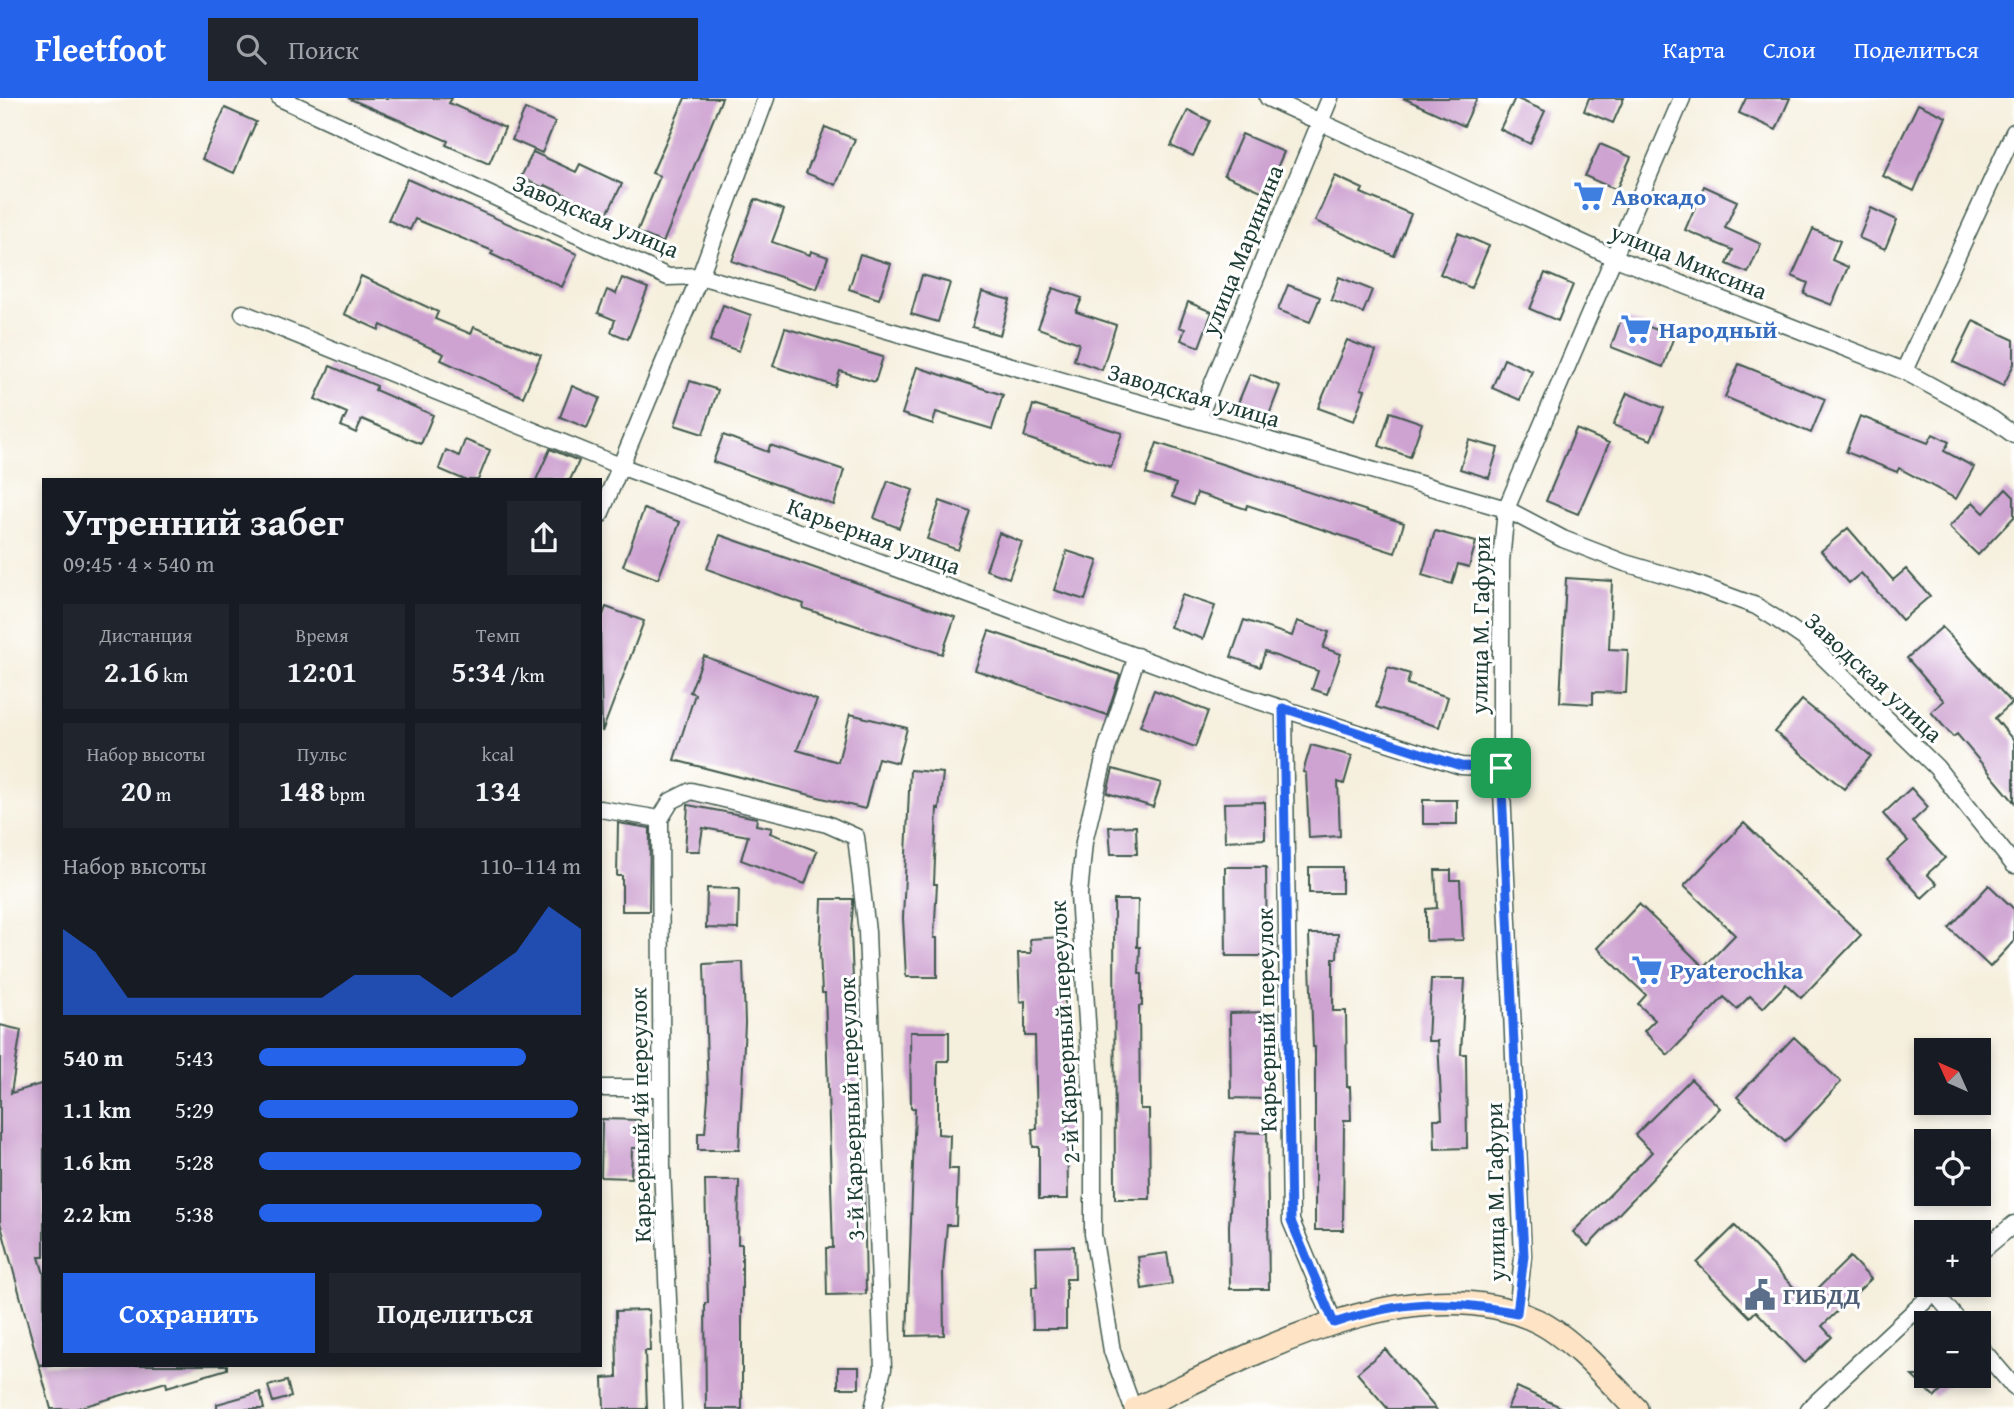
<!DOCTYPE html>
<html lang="ru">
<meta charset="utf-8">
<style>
:root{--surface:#171b24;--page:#20242c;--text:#f1f3f6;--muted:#9ea1a6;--accent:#2563eb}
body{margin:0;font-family:"Gentium Book Plus",serif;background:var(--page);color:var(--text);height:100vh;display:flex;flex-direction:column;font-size:26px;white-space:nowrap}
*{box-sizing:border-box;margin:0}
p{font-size:23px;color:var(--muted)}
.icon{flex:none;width:38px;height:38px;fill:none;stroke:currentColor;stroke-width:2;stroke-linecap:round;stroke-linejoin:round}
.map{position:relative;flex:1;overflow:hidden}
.panel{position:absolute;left:42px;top:380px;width:560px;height:889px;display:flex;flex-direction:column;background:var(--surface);border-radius:0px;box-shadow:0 4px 10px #0003}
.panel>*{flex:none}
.needle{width:46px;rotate:315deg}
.buttons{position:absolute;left:1914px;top:940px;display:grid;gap:14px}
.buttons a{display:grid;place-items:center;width:77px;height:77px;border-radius:0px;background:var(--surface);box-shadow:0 4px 10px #0003;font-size:35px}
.pin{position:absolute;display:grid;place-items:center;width:60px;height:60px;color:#fff;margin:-30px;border-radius:14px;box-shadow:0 4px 10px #0006}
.round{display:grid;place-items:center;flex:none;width:74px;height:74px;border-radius:0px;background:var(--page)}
.overview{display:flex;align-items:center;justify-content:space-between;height:119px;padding:0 21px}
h1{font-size:38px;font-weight:700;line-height:52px}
.stats{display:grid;grid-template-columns:repeat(3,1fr);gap:10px;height:119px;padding:7px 21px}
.stats div{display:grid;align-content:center;border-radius:0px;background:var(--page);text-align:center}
.stats b{font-size:30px;font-weight:700}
.stats small{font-size:19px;font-weight:400}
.stats p{font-size:19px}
.chart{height:196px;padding:14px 21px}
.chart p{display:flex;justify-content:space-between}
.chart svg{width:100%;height:126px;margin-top:7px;fill:var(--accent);opacity:.7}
.button{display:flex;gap:14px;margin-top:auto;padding:14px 21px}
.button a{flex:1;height:80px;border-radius:0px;background:var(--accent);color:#fff;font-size:28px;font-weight:700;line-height:80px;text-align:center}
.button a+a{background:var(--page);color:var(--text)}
ul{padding:0 21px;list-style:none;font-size:23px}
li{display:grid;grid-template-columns:112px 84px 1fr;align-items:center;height:52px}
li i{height:18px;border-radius:9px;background:var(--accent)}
header{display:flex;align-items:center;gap:42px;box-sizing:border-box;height:98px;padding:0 35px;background:var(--accent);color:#fff}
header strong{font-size:33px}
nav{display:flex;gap:38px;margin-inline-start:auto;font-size:24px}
.search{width:490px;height:63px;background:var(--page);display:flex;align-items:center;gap:18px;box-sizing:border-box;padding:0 24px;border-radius:0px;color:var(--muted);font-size:26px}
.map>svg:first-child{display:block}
.building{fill:#cea3d1}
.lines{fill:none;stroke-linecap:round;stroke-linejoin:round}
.street-casing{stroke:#3f584d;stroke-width:19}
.secondary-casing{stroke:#3f584d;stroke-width:26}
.street{stroke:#fff;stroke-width:16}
.secondary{stroke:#fee4c5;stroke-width:23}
.route-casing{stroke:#fff;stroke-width:14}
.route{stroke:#2563eb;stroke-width:9}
.labels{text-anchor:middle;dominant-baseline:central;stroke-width:6;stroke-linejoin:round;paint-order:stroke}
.shop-label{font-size:24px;font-weight:bold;fill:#366cbe;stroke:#fff;text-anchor:start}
.street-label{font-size:24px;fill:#1f3d34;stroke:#fff}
.service-label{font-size:24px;font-weight:bold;fill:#4e5e75;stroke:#fff;text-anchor:start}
</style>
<header>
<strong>Fleetfoot</strong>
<div class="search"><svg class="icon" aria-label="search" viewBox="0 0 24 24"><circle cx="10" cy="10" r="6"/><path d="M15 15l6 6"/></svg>Поиск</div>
<nav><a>Карта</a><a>Слои</a><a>Поделиться</a></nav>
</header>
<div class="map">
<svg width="2014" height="1311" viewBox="0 0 2014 1311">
<rect width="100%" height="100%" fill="#fff"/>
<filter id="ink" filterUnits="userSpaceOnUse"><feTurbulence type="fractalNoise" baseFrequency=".0143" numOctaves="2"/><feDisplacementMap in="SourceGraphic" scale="14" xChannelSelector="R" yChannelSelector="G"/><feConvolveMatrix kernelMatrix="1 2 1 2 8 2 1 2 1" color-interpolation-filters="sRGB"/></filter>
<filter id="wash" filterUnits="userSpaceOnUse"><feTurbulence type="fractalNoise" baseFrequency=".00686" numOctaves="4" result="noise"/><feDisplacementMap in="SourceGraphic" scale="28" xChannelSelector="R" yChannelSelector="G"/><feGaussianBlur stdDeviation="1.57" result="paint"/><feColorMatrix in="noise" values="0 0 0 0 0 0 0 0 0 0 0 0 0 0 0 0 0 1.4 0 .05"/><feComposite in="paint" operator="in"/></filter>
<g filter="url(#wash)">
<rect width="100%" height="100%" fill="#f5efdd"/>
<g id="blocks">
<path class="building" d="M348,0h104l-3,5 56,25 -16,36 -43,-19 2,-4z
M685,0h37l-59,145 -26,-11 23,-56 -8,-3z
M1403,0h74l-13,28z
M1515,0l30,13 -15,33 -30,-15z
M1589,0h35l-11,25 -29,-12z
M1746,0h44l-14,32 -37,-17z
M1918,6l28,13 -32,74 -31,-15z
M225,10l31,14 -22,51 -32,-14z
M525,11l30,13 -13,31 -30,-13z
M1188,12l22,11 -17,35 -22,-10z
M825,29l30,12 -19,46 -30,-12z
M1242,36l42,18 -18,41 -42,-18z
M1600,46l31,13 -15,33 -31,-14z
M533,54l43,20 4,-8 42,20 -15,30 -62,-29 -1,3 -23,-11z
M1335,78l28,13 -2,4 50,21 -17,42 -79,-35z
M407,81l170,75 -15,33 -71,-33 2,-3 -78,-32 -5,11 -22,-10z
M1704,88l33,15 -12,27 36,16 -13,29 -21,-9 6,-14 -48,-20z
M755,101l29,11 -12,32 38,13 1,-4 17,6 -11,32 -85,-28z
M1871,110l26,12 -12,29 -26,-11z
M1813,131l27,12 -8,19 16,7 -16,38 -28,-11 4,-11 -16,-7z
M1458,135l31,13 -18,42 -31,-14z
M860,156l31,10 -12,35 -30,-10z
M1545,175l28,12 -15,36 -28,-12z
M922,177l28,8 -12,39 -27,-8z
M361,178l77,36 -3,7 36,15 3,-7 67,28 -18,42 -82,-37 3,-6 -63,-29 -2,5 -35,-16z
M1339,179l33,13 -9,23 -32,-13z
M622,180l26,10 -20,51 -17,-7 4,-12 -17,-7 9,-23 9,4z
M1288,187l32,12 -10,25 -32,-12z
M1053,190l29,10 -6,14 40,13 -14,45 -28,-10 5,-17 -41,-15z
M982,194l28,8 -10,35 -28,-8z
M1188,204l24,10 -13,35 -18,-7 4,-11 -6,-2z
M723,207l28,10 -12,36 -29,-10z
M1622,219l52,19 -11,31 -52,-20z
M1973,223l41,19v24l-11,22 -50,-24z
M785,230l98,29 -8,25 -35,-11 -5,15 -62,-20z
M1347,242l29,11 -15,38 4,1 -11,31 -36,-13z
M1504,261l28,12 -12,29 -28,-12z
M1739,266l86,35 -14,34 -86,-36z
M330,268l47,20 -2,4 58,25 -12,29 -59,-25 -6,14 -15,-7 6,-13 -32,-14z
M917,269l86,28 -11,34 -56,-17 -3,12 -31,-10z
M1250,276l30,12 -11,29 -31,-12z
M690,283l28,9 -15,44 -28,-9z
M572,288l28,12 -13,30 -27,-11z
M1627,295l37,15 -13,32 -38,-15z
M1033,307l89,28 -11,34 -87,-30z
M1390,314l32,11 -12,34 -31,-11z
M1860,318l68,27 5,-9 16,8 -5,9 30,16 -18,32 -57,-31 -2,4 -51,-20z
M1576,331l33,14 -31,71 -32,-13z
M723,337l45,17 2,-7 74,25 -10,35 -121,-43z
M465,342l25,10 -12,30h-13l-26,-11 7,-19 13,6z
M1469,342l29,8 -9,30 -29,-9z
M1157,345l247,80 -9,30 -148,-48 -1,4 -49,-16 -4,12 -21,-8 4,-13 -30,-10z
M550,351l29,12 -9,19h-34z
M888,383l25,9 -14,38 -25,-10z
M2006,391l8,8v20l-36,38 -29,-28 24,-25 11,11z
M940,403l31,11 -13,38 -31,-11z
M644,411l36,13 -22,57 -35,-13z
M1848,430l45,52 13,-11 24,27 -28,24 -41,-47 -12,10 -28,-32z
M1435,433l41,11 -7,25 -11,-3 -6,20 -30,-9z
M999,435l23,9 -13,36 -23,-8z
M720,437l235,82 -13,37 -139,-46 1,-4 -97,-35z
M1067,453l31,10 -13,39 -31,-10z
M1566,480l46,3 -3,68 19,1 -2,43 -33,-1v12l-33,-2z
M1182,497l33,11 -12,33 -33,-12z
M606,509l38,14 -42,111 -2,-109z
M1244,522l48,16 5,-15 32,11 -6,16 18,6 -14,40 -15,-5 6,-18 -53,-19 -5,15 -29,-10z
M1942,529l70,76 -17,15 19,23v61l-57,-68 -4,3 -22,-25 13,-11 -37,-43z
M989,533l131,44 -13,40 -132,-45z
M704,558l113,44 -20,50 41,12 12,-48 57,14 -9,35 -20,-5 -13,51 -191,-49 21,-66 -5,-2z
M1388,569l22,7 -3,10 41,13 -9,30 -63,-20z
M1154,592l54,21 -13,36 -55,-21z
M1802,602l69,56 -27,33 -69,-57z
M1311,647l41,11 -8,28 -6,-2 2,54 -31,2 -3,-65 -3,-1z
M1113,671l48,14 -8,24 -46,-14z
M910,672l33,3 -4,36 -2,-1 -3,76h3l-3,54h3v39h-31l-3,-59z
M1911,690l17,19 -16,15 33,36 -18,16 10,10 -15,14 -35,-38 21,-19 -25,-27z
M1423,702h34v24h-34z
M1265,704v37l-40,2 -1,-38z
M688,707l69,13 -1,7 16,3 -2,5 47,18 -12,33 -64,-24 7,-24 -45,-8 -4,23h-14z
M618,725l32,5 -1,83h-27v-35h-5z
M1744,725l117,112 -60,63 -15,-14 -23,24 -13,-12 -13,13 -13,-12 -56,58 -24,-24 11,-11 -17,-16 8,-9 -49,-47 42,-44 65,63 31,-32 -51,-49z
M1136,728l1,28h-26l-2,-27z
M1225,769h41l1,89h-41z
M1309,769h33v26h-33z
M1435,772h16v10h9l3,60 -37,1v-32l11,-1z
M1989,787l25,24v32l-24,26 -41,-39z
M707,790l32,1 -1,40 -32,-1z
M822,801h31v7l-2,26 8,190 4,-1 3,173 -39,1 -1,-47h7l-8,-255h-3l-2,-41z
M1114,802h24l-1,47h3l-1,27h3v32h-3l1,103h9l1,90h-35z
M1309,836h29l-1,24h-4v53h13l1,76h3l1,33h-7l-1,110h-28v-183h-2z
M1061,839l5,86 2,176h-29v-52h-6l-1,-18h5l-2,-93h-10v-35l-5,1 -2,-49h13l-1,-14z
M743,864l2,61 -6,127h-41v-17h7l3,-36 -4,-133z
M1431,881h34l-4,75h5l1,94 -32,1 -1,-30h8l-4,-78h-10z
M1267,914l-1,87 -35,-1 -1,-85z
M0,927l21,5 -10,63 33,-10v174h-5l5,17v90l-5,1 -39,-143z
M910,934h39v29h-11v73l12,1 -1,34h9l-2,56h-9l-4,45 1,65 -37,1 8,-228h-4z
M1794,939l47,45 -56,60 -48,-45z
M1691,981l29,29 -132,138 -15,-14 79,-80 -17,-17z
M602,1021l38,1 -1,28h-7l-1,30 -30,-1z
M1235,1034l32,1 2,156h-39l-1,-63z
M705,1082h34l-1,64h4v165h-36l-1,-106h3z
M1735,1128l71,74 44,-43 21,22 -49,47 10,11 -27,26 -49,-52 -6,6 -53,-54z
M1074,1148l1,33h-9v50h-33l-1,-42h5l-1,-40z
M1167,1155l5,31 -30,5 -4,-32z
M649,1212l1,41h-5l2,58h-43l-1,-31 14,-1 -1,-66z
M1385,1251l51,60h-48l-31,-36z
M39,1267h188v4l-60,18 -1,-5 -91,27h-24z
M838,1269h21v21h-21z
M1912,1278h44l-21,21z
M287,1283l4,16 -18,5 -5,-16z
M1517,1289l48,22h-58z
M260,1294l4,17h-47v-5z"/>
</g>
</g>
<g filter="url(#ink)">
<use href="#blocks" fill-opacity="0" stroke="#3f584d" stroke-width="2"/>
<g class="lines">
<defs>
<path id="street" d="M280,0l388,179 32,-1 806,233 57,30 62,24 65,19 66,24 19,12 29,20 132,129 78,98
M1268,0l345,159 291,114 88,48 22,16
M243,215l377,153 617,228 224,72 40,2
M1904,273l110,-239
M1198,321l132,-321
M600,417l100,-239 66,-178
M1284,610l7,513 43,102
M600,711l60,10
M660,721l11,-18 20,-10 136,33 29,13 11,95 16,437 -10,40
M660,721l2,349 11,241
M600,990h61
M1979,1155l35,-29
M1934,1194l26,31
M1517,1215l6,-57 -22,-488v-206l5,-53 176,-411
M1979,1248l35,41
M1133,1311l-21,-58 -19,-117v-118l-14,-221 5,-53 23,-95 30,-91
M1809,1311l134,-125"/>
<path id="secondary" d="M1136,1311c112,-52 277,-147 401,-88 35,17 72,60 99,88"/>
</defs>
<use href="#street" class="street-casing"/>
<use href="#secondary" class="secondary-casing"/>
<use href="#street" class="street"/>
<use href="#secondary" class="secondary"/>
</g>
</g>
<g class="lines" filter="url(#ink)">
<defs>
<path id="route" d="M1283,610l178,58 40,2 23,488 -7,57c-73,-14 -113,-13 -183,10l-43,-102z"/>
</defs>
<use href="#route" class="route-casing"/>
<use href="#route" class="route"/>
</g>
<defs>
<symbol id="supermarket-bare" viewBox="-9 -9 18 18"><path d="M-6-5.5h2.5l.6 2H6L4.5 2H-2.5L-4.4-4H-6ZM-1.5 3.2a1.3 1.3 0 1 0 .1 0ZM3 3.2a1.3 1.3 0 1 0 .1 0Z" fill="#3f7fe0" stroke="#fff" stroke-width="2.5" paint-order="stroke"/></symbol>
<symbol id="civic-bare" viewBox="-9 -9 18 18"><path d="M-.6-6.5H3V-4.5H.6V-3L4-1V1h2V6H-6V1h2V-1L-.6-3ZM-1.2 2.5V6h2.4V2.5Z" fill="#5c6f8a" stroke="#fff" stroke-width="2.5" paint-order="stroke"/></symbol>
</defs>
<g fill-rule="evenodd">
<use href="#supermarket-bare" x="1567" y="76" width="44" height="44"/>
<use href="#supermarket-bare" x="1614" y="209" width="44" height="44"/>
<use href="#supermarket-bare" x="1625" y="850" width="44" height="44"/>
<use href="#civic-bare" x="1738" y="1175" width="44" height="44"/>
</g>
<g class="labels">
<g class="shop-label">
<text x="1612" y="98">Авокадо</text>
<text x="1659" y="231">Народный</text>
<text x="1670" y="872">Pyaterochka</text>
</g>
<g class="street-label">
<text transform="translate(596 118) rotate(23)">Заводская улица</text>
<text transform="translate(1242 152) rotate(-68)">улица Маринина</text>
<text transform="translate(1689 163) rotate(22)">улица Миксина</text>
<text transform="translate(1194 297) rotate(16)">Заводская улица</text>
<text transform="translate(874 438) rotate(20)">Карьерная улица</text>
<text transform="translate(1480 527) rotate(-89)">улица М. Гафури</text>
<text transform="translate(1874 579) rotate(43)">Заводская улица</text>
<text transform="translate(1266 922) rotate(-91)">Карьерный переулок</text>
<text transform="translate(1064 934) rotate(-93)">2-й Карьерный переулок</text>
<text transform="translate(851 1011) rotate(-92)">3-й Карьерный переулок</text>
<text transform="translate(640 1017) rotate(-91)">Карьерный 4й переулок</text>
<text transform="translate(1495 1094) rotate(-91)">улица М. Гафури</text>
</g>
<g class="service-label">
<text x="1783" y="1197">ГИБДД</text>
</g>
</g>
</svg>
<div class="buttons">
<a><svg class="needle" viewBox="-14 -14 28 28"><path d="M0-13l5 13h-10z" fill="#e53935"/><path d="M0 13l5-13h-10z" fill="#9ea1a6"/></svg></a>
<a><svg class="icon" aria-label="locate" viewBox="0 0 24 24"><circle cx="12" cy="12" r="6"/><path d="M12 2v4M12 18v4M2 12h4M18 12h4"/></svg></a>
<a>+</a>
<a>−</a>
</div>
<div class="pin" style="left:1501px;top:670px;background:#1e9e55"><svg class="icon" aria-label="arrive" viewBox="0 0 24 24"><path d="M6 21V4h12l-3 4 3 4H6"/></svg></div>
<section class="panel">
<div class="overview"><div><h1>Утренний забег</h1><p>09:45 · 4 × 540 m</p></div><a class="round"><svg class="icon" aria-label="share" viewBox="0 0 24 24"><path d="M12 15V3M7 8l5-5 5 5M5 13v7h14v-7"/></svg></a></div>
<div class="stats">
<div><p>Дистанция</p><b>2.16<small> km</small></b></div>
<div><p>Время</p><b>12:01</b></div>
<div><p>Темп</p><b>5:34<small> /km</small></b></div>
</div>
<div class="stats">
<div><p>Набор высоты</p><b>20<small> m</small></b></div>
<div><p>Пульс</p><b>148<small> bpm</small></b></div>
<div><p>kcal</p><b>134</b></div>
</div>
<div class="chart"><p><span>Набор высоты</span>110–114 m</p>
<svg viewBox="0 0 160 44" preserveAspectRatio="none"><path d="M0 44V14L10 22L20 38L30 38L40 38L50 38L60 38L70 38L80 38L90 30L100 30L110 30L120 38L130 30L140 22L150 6L160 14V44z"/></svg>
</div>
<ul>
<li><b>540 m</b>5:43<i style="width:83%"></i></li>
<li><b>1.1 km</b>5:29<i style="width:99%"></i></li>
<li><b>1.6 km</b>5:28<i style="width:100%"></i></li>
<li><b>2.2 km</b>5:38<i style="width:88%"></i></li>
</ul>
<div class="button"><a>Сохранить</a><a>Поделиться</a></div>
</section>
</div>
